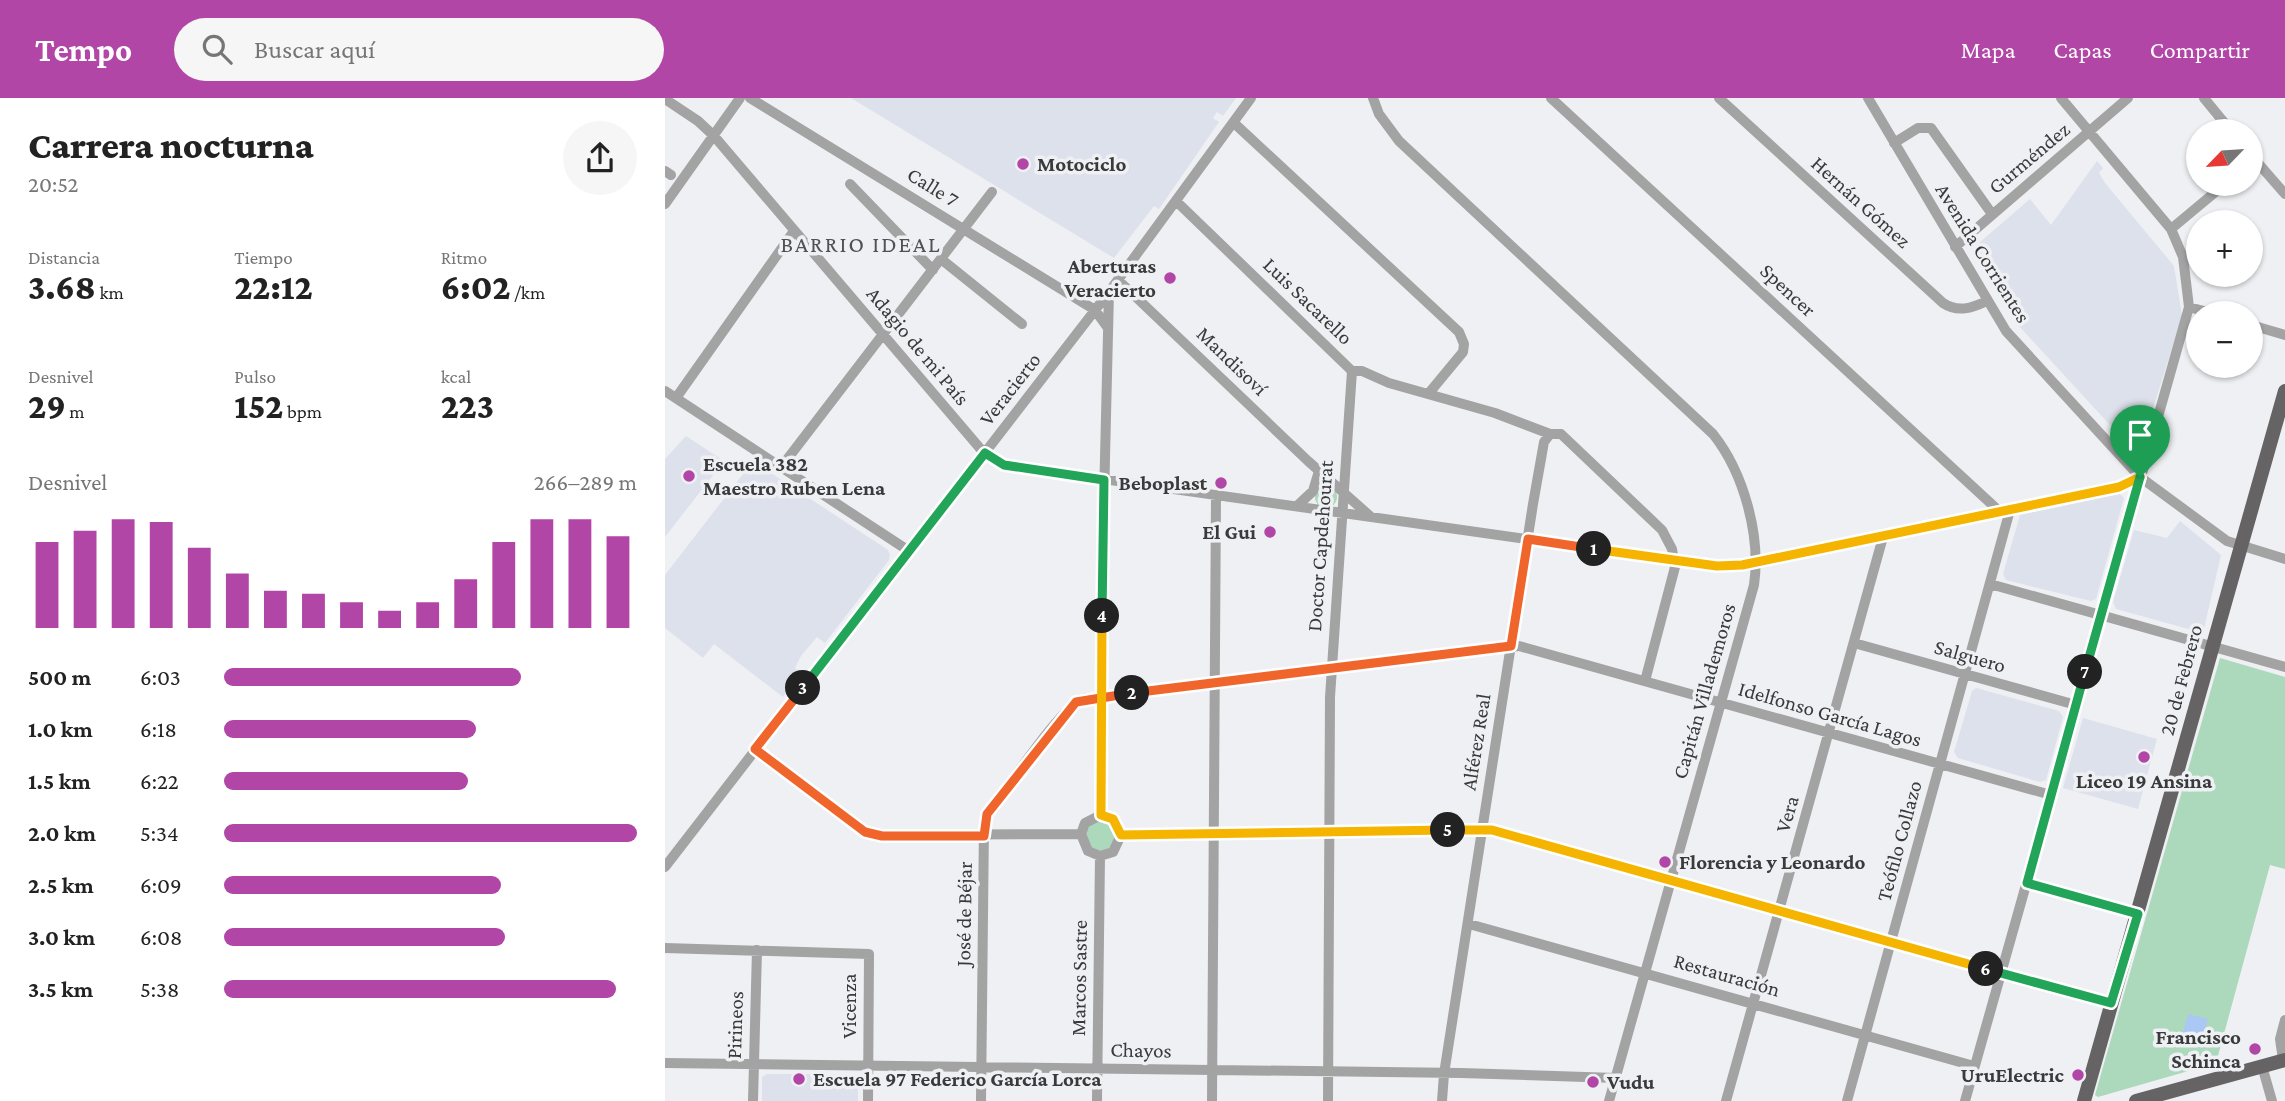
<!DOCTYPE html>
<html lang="es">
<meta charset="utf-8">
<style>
:root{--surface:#fff;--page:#f6f6f6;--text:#222;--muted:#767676;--accent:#b146a6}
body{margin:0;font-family:"Crimson Pro",serif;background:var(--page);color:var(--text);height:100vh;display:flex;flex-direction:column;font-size:26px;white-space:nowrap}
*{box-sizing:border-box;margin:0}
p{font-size:23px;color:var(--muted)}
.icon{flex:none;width:38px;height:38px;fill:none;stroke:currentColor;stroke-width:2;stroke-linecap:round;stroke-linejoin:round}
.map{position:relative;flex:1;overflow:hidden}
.sheet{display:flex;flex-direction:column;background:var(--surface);width:665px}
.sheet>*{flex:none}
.needle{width:46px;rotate:245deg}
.controls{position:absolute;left:1521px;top:21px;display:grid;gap:14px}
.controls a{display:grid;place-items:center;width:77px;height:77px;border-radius:50%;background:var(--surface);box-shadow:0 2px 5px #0004;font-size:35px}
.pin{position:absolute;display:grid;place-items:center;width:60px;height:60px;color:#fff;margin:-72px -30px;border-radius:50% 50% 50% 0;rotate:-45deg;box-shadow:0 0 7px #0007}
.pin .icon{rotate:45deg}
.km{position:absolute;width:35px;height:35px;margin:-18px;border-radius:50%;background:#222;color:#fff;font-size:19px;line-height:35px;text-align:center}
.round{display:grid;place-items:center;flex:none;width:74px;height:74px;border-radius:37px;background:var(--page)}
.head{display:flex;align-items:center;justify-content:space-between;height:119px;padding:0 28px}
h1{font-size:38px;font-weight:800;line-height:52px}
.stats{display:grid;grid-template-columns:repeat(3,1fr);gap:10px;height:119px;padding:7px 28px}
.stats div{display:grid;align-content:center}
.stats b{font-size:35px;font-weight:800}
.stats small{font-size:19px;font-weight:400}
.stats p{font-size:19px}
.chart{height:196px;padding:14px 28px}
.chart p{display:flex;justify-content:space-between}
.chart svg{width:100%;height:126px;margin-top:7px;stroke:var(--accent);stroke-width:6}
ul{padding:0 28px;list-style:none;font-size:23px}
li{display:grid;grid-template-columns:112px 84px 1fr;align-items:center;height:52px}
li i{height:18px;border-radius:9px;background:var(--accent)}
header{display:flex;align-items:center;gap:42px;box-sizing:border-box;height:98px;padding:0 35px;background:var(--accent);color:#fff}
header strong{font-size:33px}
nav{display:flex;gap:38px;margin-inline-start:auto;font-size:24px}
.search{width:490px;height:63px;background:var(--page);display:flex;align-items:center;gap:18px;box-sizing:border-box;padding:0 24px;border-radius:38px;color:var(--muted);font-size:26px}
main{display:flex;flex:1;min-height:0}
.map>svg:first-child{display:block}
.built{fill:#dde1eb}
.green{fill:#acd8bc}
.water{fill:#aac8f3}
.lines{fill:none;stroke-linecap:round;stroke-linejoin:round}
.minor{stroke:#a4a3a3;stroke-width:10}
.major{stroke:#666364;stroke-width:14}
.split-1-casing{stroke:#fff;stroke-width:14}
.split-2-casing{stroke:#fff;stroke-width:14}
.split-3-casing{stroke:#fff;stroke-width:14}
.split-4-casing{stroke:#fff;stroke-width:14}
.split-5-casing{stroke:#fff;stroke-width:14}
.split-6-casing{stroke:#fff;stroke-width:14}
.split-7-casing{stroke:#fff;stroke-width:14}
.split-8-casing{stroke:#fff;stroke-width:14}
.split-1{stroke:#f5b400;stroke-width:9}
.split-2{stroke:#f0652b;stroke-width:9}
.split-3{stroke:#f0652b;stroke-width:9}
.split-4{stroke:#22a559;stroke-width:9}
.split-5{stroke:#f5b400;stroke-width:9}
.split-6{stroke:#f5b400;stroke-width:9}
.split-7{stroke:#22a559;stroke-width:9}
.split-8{stroke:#22a559;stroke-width:9}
.poi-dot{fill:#b146a6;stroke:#eef0f3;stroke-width:2.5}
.labels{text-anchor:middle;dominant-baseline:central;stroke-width:7;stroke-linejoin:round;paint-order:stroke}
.street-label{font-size:21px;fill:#393a3b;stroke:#eef0f3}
.poi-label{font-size:21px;font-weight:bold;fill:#393a3b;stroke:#eef0f3;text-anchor:start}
.neighbourhood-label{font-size:23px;letter-spacing:2px;fill:#505153;stroke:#eef0f3}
</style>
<header>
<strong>Tempo</strong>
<div class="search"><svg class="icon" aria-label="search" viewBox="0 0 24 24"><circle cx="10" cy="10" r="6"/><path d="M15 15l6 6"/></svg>Buscar aquí</div>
<nav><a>Mapa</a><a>Capas</a><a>Compartir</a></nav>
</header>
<main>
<section class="sheet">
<div class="head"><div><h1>Carrera nocturna</h1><p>20:52</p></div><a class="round"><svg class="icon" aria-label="share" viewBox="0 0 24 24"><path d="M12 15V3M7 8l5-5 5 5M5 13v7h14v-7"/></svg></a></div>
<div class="stats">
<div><p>Distancia</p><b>3.68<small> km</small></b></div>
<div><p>Tiempo</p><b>22:12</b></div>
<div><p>Ritmo</p><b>6:02<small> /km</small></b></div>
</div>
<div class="stats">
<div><p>Desnivel</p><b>29<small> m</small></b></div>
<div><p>Pulso</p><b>152<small> bpm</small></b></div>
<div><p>kcal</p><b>223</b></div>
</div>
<div class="chart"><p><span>Desnivel</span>266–289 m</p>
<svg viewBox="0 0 160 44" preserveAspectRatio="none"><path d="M5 44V14M15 44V10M25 44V6M35 44V7M45 44V16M55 44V25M65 44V31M75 44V32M85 44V35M95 44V38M105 44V35M115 44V27M125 44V14M135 44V6M145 44V6M155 44V12"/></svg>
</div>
<ul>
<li><b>500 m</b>6:03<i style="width:72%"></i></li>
<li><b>1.0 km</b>6:18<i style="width:61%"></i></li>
<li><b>1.5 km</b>6:22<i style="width:59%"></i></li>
<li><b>2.0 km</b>5:34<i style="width:100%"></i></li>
<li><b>2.5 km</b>6:09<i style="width:67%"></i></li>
<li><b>3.0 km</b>6:08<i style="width:68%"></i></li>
<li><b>3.5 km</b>5:38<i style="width:95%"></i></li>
</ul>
</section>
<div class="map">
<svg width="1620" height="1003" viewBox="0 0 1620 1003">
<rect width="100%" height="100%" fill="#eef0f3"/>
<path class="built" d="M186,0h385l-13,18 -6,-4 -4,6 6,4 -60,87 -5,-3 -40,52z
M1432,63l6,7 -4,5 6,10 69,83 8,50 -40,128 -9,6 -115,-125 -39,-64v-18l51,-44 21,26z
M21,338l38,25 -59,76v-78z
M88,363l135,89 2,5 -1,5 -64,83 -8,-6 -16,19 -6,12 6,6 -18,23 -69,-53 -11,14 -38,-30v-53z
M1455,396l4,4 -28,101 -5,2 -85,-21 -3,-6 17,-59z
M1515,423l41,34 -18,78 -87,-24 -3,-7 21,-72 33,8z
M1311,590l83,23 4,6 -17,63 -6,2 -82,-24 -4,-6 18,-61z
M1418,620l74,21 -19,70 -75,-21z
M102,976h88l3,4v23h-96v-24z"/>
<path class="green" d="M650 399a11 11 0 1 1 22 0a11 11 0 1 1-22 0Z
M1555,560l65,19v192l-15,-4 -54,198 -118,34 -3,-2z
M420 738a15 15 0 1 1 30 0a15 15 0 1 1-30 0Z"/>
<path class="water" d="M1523,916l20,5 -8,29 -20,-5z"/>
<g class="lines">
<path class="minor" d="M85,0l345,212 13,18
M708,0l6,16 20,27 314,293c31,39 48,102 41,151l-145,516
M886,0l448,413
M1054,0l224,205c15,10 29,5 44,-2
M1203,0l138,233 134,146 87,64 58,18
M1539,0l27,33
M0,1l33,22 16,15 270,317 20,12 713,101 50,-5 352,-74 21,-10
M569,25l225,209 5,12 -1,8 -34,41
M1229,45l24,-15h13l61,86
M1586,57l34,39
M0,73l6,4
M185,86l83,86
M512,104l175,169h10l27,12 106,30 55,21h11l101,96 10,19 3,18 -30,114
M0,106l75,-106
M1506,131l54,-45
M1290,149l173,-149
M276,161l81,65
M453,182l190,181 63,56
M1524,209l22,6
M1586,227l34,10
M0,293l244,160
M11,300l118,-167
M117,368l210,-274
M632,408l16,-15 6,-20
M1325,486l295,83
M1189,545l222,62
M90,651l104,80 16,6 206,-1
M436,717l2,-274 6,-249
M416,736l7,17 12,5 13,-4 8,-17
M416,736l4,-11 16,-8 12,4 8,16
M456,737l371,-5 619,173
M0,769l444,-575 142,-194
M1361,785l112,31
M804,826l505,142
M0,850l204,6 -1,147
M1618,962l-3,-21 5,-19
M0,965l796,10 155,5
M1597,968l10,35
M88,1003l4,-151
M316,1003l3,-278 3,-9c20,-24 71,-104 95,-115l437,-53 532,149
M432,1003l3,-245
M547,1003l4,-605
M663,1003l2,-404 22,-326
M777,1003l2,-27 89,-570 11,-62 6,-8
M1061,1003l157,-564
M1182,1003l163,-591
M1300,1003l224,-794 -6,-50 -12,-28 -110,-131"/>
<path class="major" d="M1419,1003l201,-710
M1471,1003l149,-41"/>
</g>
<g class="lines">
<defs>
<path id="split-1" d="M929,451l123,17 25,-1 377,-78 21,-10"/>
<path id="split-2" d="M467,595l379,-47 17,-107 66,10"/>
<path id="split-3" d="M138,590l-48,61 110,83 17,4h102l3,-22 89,-112 56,-9"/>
<path id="split-4" d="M138,590l182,-235 19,12 100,15 -2,136"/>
<path id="split-5" d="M437,518l-1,199 12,4 8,16 327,-5"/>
<path id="split-6" d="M783,732h44l494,139"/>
<path id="split-7" d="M1321,871l125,34 27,-89 -111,-31 58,-211"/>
<path id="split-8" d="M1420,574l55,-195"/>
</defs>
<use href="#split-1" class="split-1-casing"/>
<use href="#split-2" class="split-2-casing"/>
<use href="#split-3" class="split-3-casing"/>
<use href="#split-4" class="split-4-casing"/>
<use href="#split-5" class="split-5-casing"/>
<use href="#split-6" class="split-6-casing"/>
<use href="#split-7" class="split-7-casing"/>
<use href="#split-8" class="split-8-casing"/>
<use href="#split-1" class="split-1"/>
<use href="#split-2" class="split-2"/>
<use href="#split-3" class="split-3"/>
<use href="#split-4" class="split-4"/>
<use href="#split-5" class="split-5"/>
<use href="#split-6" class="split-6"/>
<use href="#split-7" class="split-7"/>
<use href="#split-8" class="split-8"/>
</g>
<g class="poi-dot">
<circle cx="358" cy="66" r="7"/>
<circle cx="505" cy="180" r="7"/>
<circle cx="24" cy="378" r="7"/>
<circle cx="556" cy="385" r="7"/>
<circle cx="605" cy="434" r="7"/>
<circle cx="1479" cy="659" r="7"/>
<circle cx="1000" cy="764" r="7"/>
<circle cx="1590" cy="951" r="7"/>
<circle cx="1413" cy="977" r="7"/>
<circle cx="134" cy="981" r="7"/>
<circle cx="928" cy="984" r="7"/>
</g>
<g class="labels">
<g class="street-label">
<text transform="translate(1364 60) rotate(-40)">Gurméndez</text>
<text transform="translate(268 89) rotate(32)">Calle 7</text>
<text transform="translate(1196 104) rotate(42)">Hernán Gómez</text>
<text transform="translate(1318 155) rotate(58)">Avenida Corrientes</text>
<text transform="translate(1123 192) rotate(43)">Spencer</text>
<text transform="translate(643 203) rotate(44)">Luis Sacarello</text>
<text transform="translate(253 248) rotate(50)">Adagio de mi País</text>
<text transform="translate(567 263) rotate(44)">Mandisoví</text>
<text transform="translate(345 291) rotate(-52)">Veracierto</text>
<text transform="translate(655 448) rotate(-86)">Doctor Capdehourat</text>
<text transform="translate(1305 558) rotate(16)">Salguero</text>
<text transform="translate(1516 582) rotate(-75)">20 de Febrero</text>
<text transform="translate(1039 593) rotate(-74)">Capitán Villademoros</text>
<text transform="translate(1165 616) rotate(16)">Idelfonso García Lagos</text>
<text transform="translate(811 644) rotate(-81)">Alférez Real</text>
<text transform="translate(1122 716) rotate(-74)">Vera</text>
<text transform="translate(1234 743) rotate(-75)">Teófilo Collazo</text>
<text transform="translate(299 816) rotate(-89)">José de Béjar</text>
<text transform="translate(1062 877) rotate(16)">Restauración</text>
<text transform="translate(414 880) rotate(-89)">Marcos Sastre</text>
<text transform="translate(184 908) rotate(-90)">Vicenza</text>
<text transform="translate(70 927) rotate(-88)">Pirineos</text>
<text transform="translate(476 952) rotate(1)">Chayos</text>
</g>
<g class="poi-label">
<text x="372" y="66">Motociclo</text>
<text x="491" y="168" text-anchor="end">Aberturas<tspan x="491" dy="24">Veracierto</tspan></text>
<text x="38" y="366">Escuela 382<tspan x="38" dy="24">Maestro Ruben Lena</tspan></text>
<text x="542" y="385" text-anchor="end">Beboplast</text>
<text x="591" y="434" text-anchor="end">El Gui</text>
<text x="1479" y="683" text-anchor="middle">Liceo 19 Ansina</text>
<text x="1014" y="764">Florencia y Leonardo</text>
<text x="1576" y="939" text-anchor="end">Francisco<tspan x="1576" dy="24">Schinca</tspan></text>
<text x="1399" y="977" text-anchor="end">UruElectric</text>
<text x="148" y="981">Escuela 97 Federico García Lorca</text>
<text x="942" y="984">Vudu</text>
</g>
<g class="neighbourhood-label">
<text x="196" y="146">BARRIO IDEAL</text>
</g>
</g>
</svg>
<div class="controls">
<a><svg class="needle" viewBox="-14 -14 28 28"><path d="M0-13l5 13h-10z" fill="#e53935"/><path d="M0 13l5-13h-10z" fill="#767676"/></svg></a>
<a>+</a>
<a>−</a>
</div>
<div class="pin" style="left:1475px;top:379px;background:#1e9e55"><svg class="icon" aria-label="arrive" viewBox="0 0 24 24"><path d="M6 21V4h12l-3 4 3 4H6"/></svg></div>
<b class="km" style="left:929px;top:451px">1</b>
<b class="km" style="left:467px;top:595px">2</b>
<b class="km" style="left:138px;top:590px">3</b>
<b class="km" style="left:437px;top:518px">4</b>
<b class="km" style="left:783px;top:732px">5</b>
<b class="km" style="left:1321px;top:871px">6</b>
<b class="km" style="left:1420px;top:574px">7</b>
</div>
</main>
